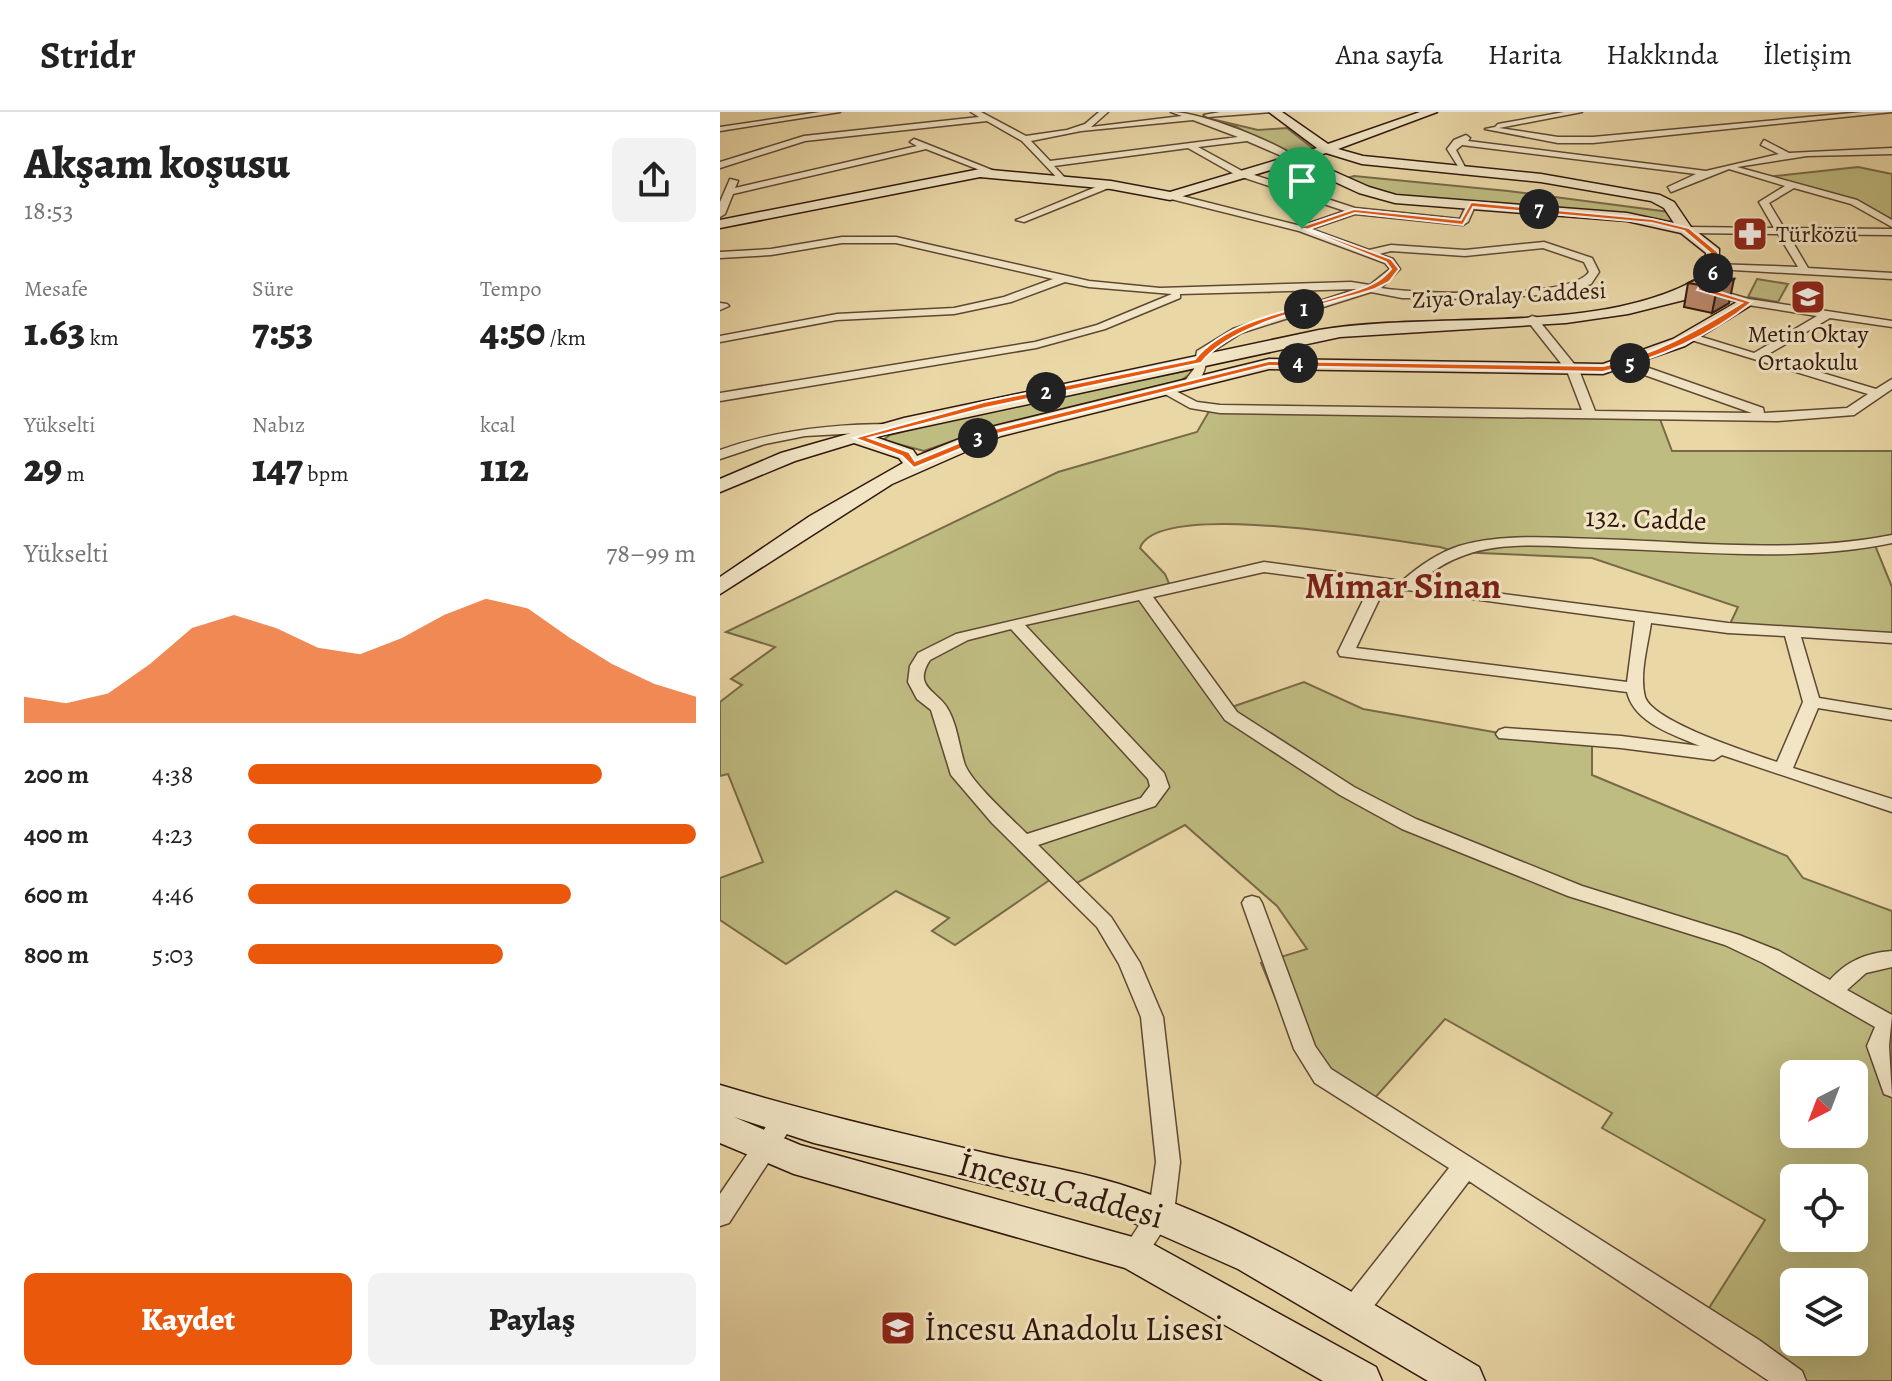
<!DOCTYPE html>
<html lang="tr">
<meta charset="utf-8">
<style>
:root{--surface:#fff;--page:#f2f2f2;--text:#222;--muted:#767676;--line:#e0e0e0;--accent:#ea580c}
body{margin:0;font-family:Alegreya,serif;background:var(--page);color:var(--text);height:100vh;display:flex;flex-direction:column;font-size:30px;white-space:nowrap}
*{box-sizing:border-box;margin:0}
p{font-size:26px;color:var(--muted)}
.icon{flex:none;width:44px;height:44px;fill:none;stroke:currentColor;stroke-width:2;stroke-linecap:round;stroke-linejoin:round}
.map{position:relative;flex:1;overflow:hidden}
.sheet{display:flex;flex-direction:column;background:var(--surface);width:720px}
.sheet>*{flex:none}
.needle{width:52px;rotate:222deg}
.buttons{position:absolute;left:1060px;top:948px;display:grid;gap:16px}
.buttons a{display:grid;place-items:center;width:88px;height:88px;border-radius:12px;background:var(--surface);box-shadow:0 8px 32px #0002;font-size:40px}
.pin{position:absolute;display:grid;place-items:center;width:68px;height:68px;color:#fff;margin:-82px -34px;border-radius:50% 50% 50% 0;rotate:-45deg;box-shadow:0 0 8px #0007}
.pin .icon{rotate:45deg}
.km{position:absolute;width:40px;height:40px;margin:-20px;border-radius:50%;background:#222;color:#fff;font-size:22px;line-height:40px;text-align:center}
.round{display:grid;place-items:center;flex:none;width:84px;height:84px;border-radius:12px;background:var(--page)}
.head{display:flex;align-items:center;justify-content:space-between;height:136px;padding:0 24px}
h1{font-size:44px;font-weight:800;line-height:60px}
.figures{display:grid;grid-template-columns:repeat(3,1fr);gap:12px;height:136px;padding:8px 24px}
.figures div{display:grid;align-content:center}
.figures b{font-size:40px;font-weight:800}
.figures small{font-size:22px;font-weight:400}
.figures p{font-size:22px}
.chart{height:224px;padding:16px 24px}
.chart p{display:flex;justify-content:space-between}
.chart svg{width:100%;height:144px;margin-top:8px;fill:var(--accent);opacity:.7}
.primary-button{display:flex;gap:16px;margin-top:auto;padding:16px 24px}
.primary-button a{flex:1;height:92px;border-radius:12px;background:var(--accent);color:#fff;font-size:32px;font-weight:800;line-height:92px;text-align:center}
.primary-button a+a{background:var(--page);color:var(--text)}
ul{padding:0 24px;list-style:none;font-size:26px}
li{display:grid;grid-template-columns:128px 96px 1fr;align-items:center;height:60px}
li i{height:20px;border-radius:10px;background:var(--accent)}
header{display:flex;align-items:center;gap:48px;box-sizing:border-box;height:112px;padding:0 40px;background:var(--surface);border-bottom:2px solid var(--line)}
header strong{font-size:38px}
nav{display:flex;gap:44px;margin-inline-start:auto;font-size:28px}
main{display:flex;flex:1;min-height:0}
.map>svg:first-child{display:block}
.green{fill:#bfbc81;stroke:#786a47;stroke-width:2;fill-rule:evenodd}
.lines{fill:none;stroke-linecap:round;stroke-linejoin:round}
.street-casing{stroke:#5f4833;stroke-width:3}
.secondary-casing{stroke:#31180d;stroke-width:3}
.street{fill:#f1e5c5;fill-rule:evenodd}
.secondary{fill:#f1e5c5;fill-rule:evenodd}
.wall{fill:#bb886c;stroke:#31180d;stroke-width:2}
.shaded-wall{fill:#996f58;stroke:#31180d;stroke-width:2}
.building{fill:#da9e7e;stroke:#31180d;stroke-width:2}
.route{fill:#ea580c;stroke:#fff;stroke-width:2;fill-rule:evenodd}
.labels{text-anchor:middle;dominant-baseline:central;stroke-width:6;stroke-linejoin:round;paint-order:stroke}
.far-poi-label{font-size:24px;fill:#31180d;stroke:#f1e5c5;text-anchor:start}
.far-street-label{font-size:24px;fill:#31180d;stroke:#f1e5c5}
.street-label{font-size:28px;fill:#31180d;stroke:#f1e5c5}
.near-street-label{font-size:34px;fill:#31180d;stroke:#f1e5c5}
.near-poi-label{font-size:34px;fill:#31180d;stroke:#f1e5c5;text-anchor:start}
.district-label{font-size:36px;font-weight:bold;fill:#7a1f14;stroke:#f1e5c5}
</style>
<header>
<strong>Stridr</strong>
<nav><a>Ana sayfa</a><a>Harita</a><a>Hakkında</a><a>İletişim</a></nav>
</header>
<main>
<section class="sheet">
<div class="head"><div><h1>Akşam koşusu</h1><p>18:53</p></div><a class="round"><svg class="icon" aria-label="share" viewBox="0 0 24 24"><path d="M12 15V3M7 8l5-5 5 5M5 13v7h14v-7"/></svg></a></div>
<div class="figures">
<div><p>Mesafe</p><b>1.63<small> km</small></b></div>
<div><p>Süre</p><b>7:53</b></div>
<div><p>Tempo</p><b>4:50<small> /km</small></b></div>
</div>
<div class="figures">
<div><p>Yükselti</p><b>29<small> m</small></b></div>
<div><p>Nabız</p><b>147<small> bpm</small></b></div>
<div><p>kcal</p><b>112</b></div>
</div>
<div class="chart"><p><span>Yükselti</span>78–99 m</p>
<svg viewBox="0 0 160 44" preserveAspectRatio="none"><path d="M0 44V36L10 38L20 35L30 26L40 15L50 11L60 15L70 21L80 23L90 18L100 11L110 6L120 9L130 18L140 26L150 32L160 36V44z"/></svg>
</div>
<ul>
<li><b>200 m</b>4:38<i style="width:79%"></i></li>
<li><b>400 m</b>4:23<i style="width:100%"></i></li>
<li><b>600 m</b>4:46<i style="width:72%"></i></li>
<li><b>800 m</b>5:03<i style="width:57%"></i></li>
</ul>
<div class="primary-button"><a>Kaydet</a><a>Paylaş</a></div>
</section>
<div class="map">
<svg width="1172" height="1269" viewBox="0 0 1172 1269">
<rect width="100%" height="100%" fill="#ead7a6"/>
<filter id="stains"><feTurbulence type="fractalNoise" baseFrequency=".0025" numOctaves="4"/><feColorMatrix values="0 0 0 0 .2 0 0 0 0 .09 0 0 0 0 .02 0 0 0 .5 -.17"/></filter>
<radialGradient id="worn" r=".72"><stop offset=".6" stop-color="#630" stop-opacity="0"/><stop offset="1" stop-color="#630" stop-opacity=".3"/></radialGradient>
<path class="green" d="M483,5l55,13 29,-2 28,22 -26,3 -53,-26z
M1138,55l34,7v50l-19,-13 -107,-34z
M634,64l154,15 169,22 9,17 -18,-6 -273,-25 -51,-20z
M1037,167l31,5 -10,18 -30,-5z
M470,258l3,2 -17,12 -206,51 -46,16 -41,-11 7,-5 90,-23z
M491,296l447,6 14,37h220v88l-18,4 18,44v51l-164,-10 10,-21 -146,-49 -136,-6 -16,-5c-47,-6 -282,-49 -300,1l25,26 6,14 -26,7 81,114 78,-27 59,27 142,25 87,6v35l195,81 16,22 89,33v470h-100l-90,-62 63,-99 -163,-92 10,-15 -167,-94 -72,81 -72,-40 -40,-97 46,-14 -30,-43 -92,-81 -114,61 -14,-11 -102,70 -23,-14 17,-13 -53,-27 -110,73 -66,-44v-42l43,-16 -35,-88 -8,2v-74l22,-17 -11,-6 44,-32 -49,-15 332,-160 139,-40zM1074,962h60v60h-60zM1074,1066h60v60h-60zM1074,1170h60v60h-60z"/>
<g class="lines">
<defs>
<path id="street" d="M100,0h20l-120,19v-4z
M251,0h10l45,24 41,-6 18,-6 14,-12h9l-17,15 91,-11 -11,-4c30,0 102,29 127,46l-7,2 -44,-19 -49,6 44,24 113,37 105,11 8,-17 8,2 -8,18 -5,3 -108,-11 -44,15 58,21 22,-5 74,5 79,-8 48,16 7,14 -8,12 -27,9 -80,6 -82,-1 -31,-6 -130,41 -34,22c-1,13 -4,26 -17,31l-6,-4 10,-13 3,-18 36,-22 124,-40 -177,5v4l-75,31 -69,19 -316,53v-8l315,-51 62,-17 75,-31 -83,-7 -24,-5 -54,20 -57,12 -117,6 -117,22v-6l117,-22 117,-6 50,-11 49,-18 -157,-36h-54l-71,12 -51,3v-6l51,-3 71,-12h54l193,44 71,7 191,-6 19,3 20,-16 -5,-6 -86,-32 -132,-33 3,-5 131,33 44,-15 -109,-36 -48,-27 -134,18 13,14 -5,3 -40,-42 -35,-20 -182,20 -85,27v-6l84,-26 175,-19zM473,8l45,17 -188,24 -19,-20 50,-10zM823,136l41,14 5,10c-20,28 -173,22 -208,16l19,-19 -7,-10 -14,-5 12,-3 74,5z
M500,0h53l-65,5 -4,-2z
M844,0h18l-83,16 59,9h35l270,-25h29l-299,31h-35l-73,-14 10,-2 3,-3z
M746,23l4,3 -2,3 238,30 73,-17 -18,-9 3,-5 25,13 103,-5v6l-85,2 -70,11 120,33 35,20v7l-41,-23 -57,-16 -25,15 15,25 108,1v6l-104,-1 20,34 84,5v6l-176,-10 -4,-1v-4l86,3 -20,-33 -92,-1 -5,-3 5,-3 88,1 -15,-26 26,-16 -56,-17 -58,23 -3,-5 28,-13 -234,-29 -6,5 11,21 -4,3 -16,-25 7,-9z
M194,27l83,33 -7,2 -64,-25 -193,45 -8,20 -5,3v-15l10,-23 8,2 -3,7 182,-42 -7,-4z
M388,70l3,5 -87,35 -8,-2z
M987,175l42,12 143,22v6l-62,-9 -65,38 111,33 16,-10v10l-38,26 -77,6 -557,-8 -30,-5 -34,-19 10,-3 31,16 23,3 362,5 -15,-39 -41,-52 6,-3 4,1 43,53 16,41 157,2 -130,-46 -2,-3 6,-4 137,48 1,5 83,-5 21,-14 -180,-55v-4l4,-1 62,19 63,-37 -69,-11 -45,-13v-4z
M0,191l7,1 2,2 -9,4z
M172,312l5,1v6l-92,5 -40,8 -45,15v-9c56,-20 113,-26 172,-26z
M1172,423v8c-96,20 -196,8 -293,5 -43,-1 -93,-8 -134,7 -18,6 -33,16 -47,28l310,40 164,10v10l-91,-6 18,61 73,12v10l-74,-12 -25,60 99,31v13l-170,-57 -8,5 -93,-12 -122,-10 -3,-4 3,-4 6,-2 116,8 79,10c-26,-11 -66,-23 -73,-54l-287,-36 -2,-4 32,-66 -106,-14 -111,25 84,115 117,75 62,32 166,67 157,49 40,16 51,29c17,-19 36,-27 62,-29v16l-26,6 -19,17 45,25 -3,31 3,51 -8,-3 -17,-48 8,-19 -112,-64 -38,-18 -157,-49 -166,-67 -62,-34 -115,-75 -86,-120 -114,25 139,148 5,14 -14,19 -117,39 73,72 29,46 23,54 17,145 -6,51 -31,48 -9,4 -9,-4 -4,-8 28,-43 7,-48 -15,-145 -22,-53 -22,-37 -105,-104 -41,-48 -20,-65 -14,-11 -9,-17 2,-16 8,-13 38,-19 308,-72 138,19c17,-15 36,-28 57,-35 45,-13 94,-8 140,-7 97,3 197,15 293,-4zM665,475l250,34 -8,61 -271,-34zM931,511l77,10 57,3 18,66 -26,60c-26,-9 -124,-40 -132,-65 -6,-23 3,-52 6,-74zM291,517l137,150 2,7 -9,12 -114,36c-15,-15 -54,-50 -62,-69 -6,-18 -8,-43 -19,-59 -11,-16 -33,-20 -16,-46l38,-20z
M532,784l7,2 3,5 53,143 16,23 428,271 43,31 4,10h-37l-300,-200 -108,142 -10,4 -10,-4 -3,-9 3,-9 108,-137 -134,-85 -21,-34 -52,-146 3,-5z
M64,997l8,3 4,7 -4,7 -63,97 -9,3v-32l56,-82z"/>
<path id="secondary" d="M549,0h13l46,32 92,-32h17l-99,37 25,7 178,18 119,21 14,7 17,25 28,22 -1,29 -34,22 -56,14 -62,9 -226,14 -465,100 38,13 4,6 70,-28 282,-69 334,5 70,-25 69,-40 14,3 -71,44 -82,28 -334,-5 -268,67 -109,48 -172,110v-17l90,-61 93,-53 -4,-5 -45,-15 -59,18 -75,31v-13l61,-26 123,-35 415,-88c119,-20 280,7 384,-54l3,-23 -25,-20 -54,-12 -232,-18 -36,-10 -65,-30 -124,37 -59,-11 -131,-12 -260,51v-8l260,-51 131,12 59,11 147,-44zM606,41l36,11 179,18 110,19 13,7 10,15 -47,-10 -231,-18 -27,-8 -63,-28z
M0,973c89,27 179,48 269,69 43,10 88,17 130,30 129,40 244,115 360,183l6,14h-57l-190,-112 -122,-54 -302,-72 -80,-26 66,28 347,96 229,126 6,14h-59l-198,-113 -331,-94 -74,-31z"/>
</defs>
<use href="#street" class="street-casing"/>
<use href="#secondary" class="secondary-casing"/>
<use href="#street" class="street"/>
<use href="#secondary" class="secondary"/>
</g>
<path class="wall" d="M991,160l18,31 -17,10 -28,-6 4,-24z"/>
<path class="shaded-wall" d="M1014,167l-5,24 -17,10 5,-25z"/>
<path class="building" d="M991,160l23,7 -17,9 -29,-5z"/>
<path class="route" d="M751,90l181,17 37,9 29,24v19l-14,16 48,15c-41,34 -97,58 -149,70l-334,-6 -272,68 -83,34 -12,-12 -48,-18 130,-36 211,-43c33,-40 100,-49 147,-64 19,-6 36,-10 49,-26l-5,-7 -86,-35 54,-18 107,11zM753,95l179,16 32,8 26,22 1,17 -14,20 45,13c-44,27 -88,52 -139,63l-334,-5 -279,69 -75,31 -6,-9 -40,-14 116,-30 216,-45c33,-42 123,-57 174,-74l14,-7 10,-13 -8,-10 -82,-30 46,-16 108,12z"/>
<defs>
<symbol id="pharmacy-square" viewBox="-11 -11 22 22"><rect x="-9" y="-9" width="18" height="18" rx="4" fill="#8f2418" stroke="#f1e5c5"/><path d="M-2-6h4v4h4v4h-4v4h-4v-4h-4v-4h4Z" fill="#fff"/></symbol>
<symbol id="school-square" viewBox="-11 -11 22 22"><rect x="-9" y="-9" width="18" height="18" rx="4" fill="#8f2418" stroke="#f1e5c5"/><path d="M0-5L7-2L0 1L-7-2ZM-4 1L0 2.5L4 1V4Q0 6-4 4Z" fill="#fff"/></symbol>
</defs>
<g fill-rule="evenodd">
<use href="#pharmacy-square" x="1010" y="102" width="40" height="40"/>
<use href="#school-square" x="1068" y="165" width="40" height="40"/>
<use href="#school-square" x="158" y="1196" width="40" height="40"/>
</g>
<g class="labels">
<g class="far-poi-label">
<text x="1056" y="122">Türközü</text>
<text x="1088" y="222" text-anchor="middle">Metin Oktay<tspan x="1088" dy="28">Ortaokulu</tspan></text>
</g>
<g class="far-street-label">
<text transform="translate(789 183) rotate(-3)">Ziya Oralay Caddesi</text>
</g>
<g class="street-label">
<text transform="translate(926 407) rotate(2)">132. Cadde</text>
</g>
<g class="near-street-label">
<text transform="translate(341 1078) rotate(15)">İncesu Caddesi</text>
</g>
<g class="near-poi-label">
<text x="204" y="1216">İncesu Anadolu Lisesi</text>
</g>
<g class="district-label">
<text x="683" y="473">Mimar Sinan</text>
</g>
</g>
<rect width="100%" height="100%" filter="url(#stains)"/>
<rect width="100%" height="100%" fill="url(#worn)"/>
</svg>
<div class="buttons">
<a><svg class="needle" viewBox="-14 -14 28 28"><path d="M0-13l5 13h-10z" fill="#e53935"/><path d="M0 13l5-13h-10z" fill="#767676"/></svg></a>
<a><svg class="icon" aria-label="locate" viewBox="0 0 24 24"><circle cx="12" cy="12" r="6"/><path d="M12 2v4M12 18v4M2 12h4M18 12h4"/></svg></a>
<a><svg class="icon" aria-label="layers" viewBox="0 0 24 24"><path d="M12 4l9 5-9 5-9-5zM3 14l9 5 9-5"/></svg></a>
</div>
<div class="pin" style="left:582px;top:117px;background:#1e9e55"><svg class="icon" aria-label="arrive" viewBox="0 0 24 24"><path d="M6 21V4h12l-3 4 3 4H6"/></svg></div>
<b class="km" style="left:584px;top:197px">1</b>
<b class="km" style="left:326px;top:280px">2</b>
<b class="km" style="left:258px;top:326px">3</b>
<b class="km" style="left:578px;top:251px">4</b>
<b class="km" style="left:910px;top:251px">5</b>
<b class="km" style="left:993px;top:161px">6</b>
<b class="km" style="left:819px;top:97px">7</b>
</div>
</main>
